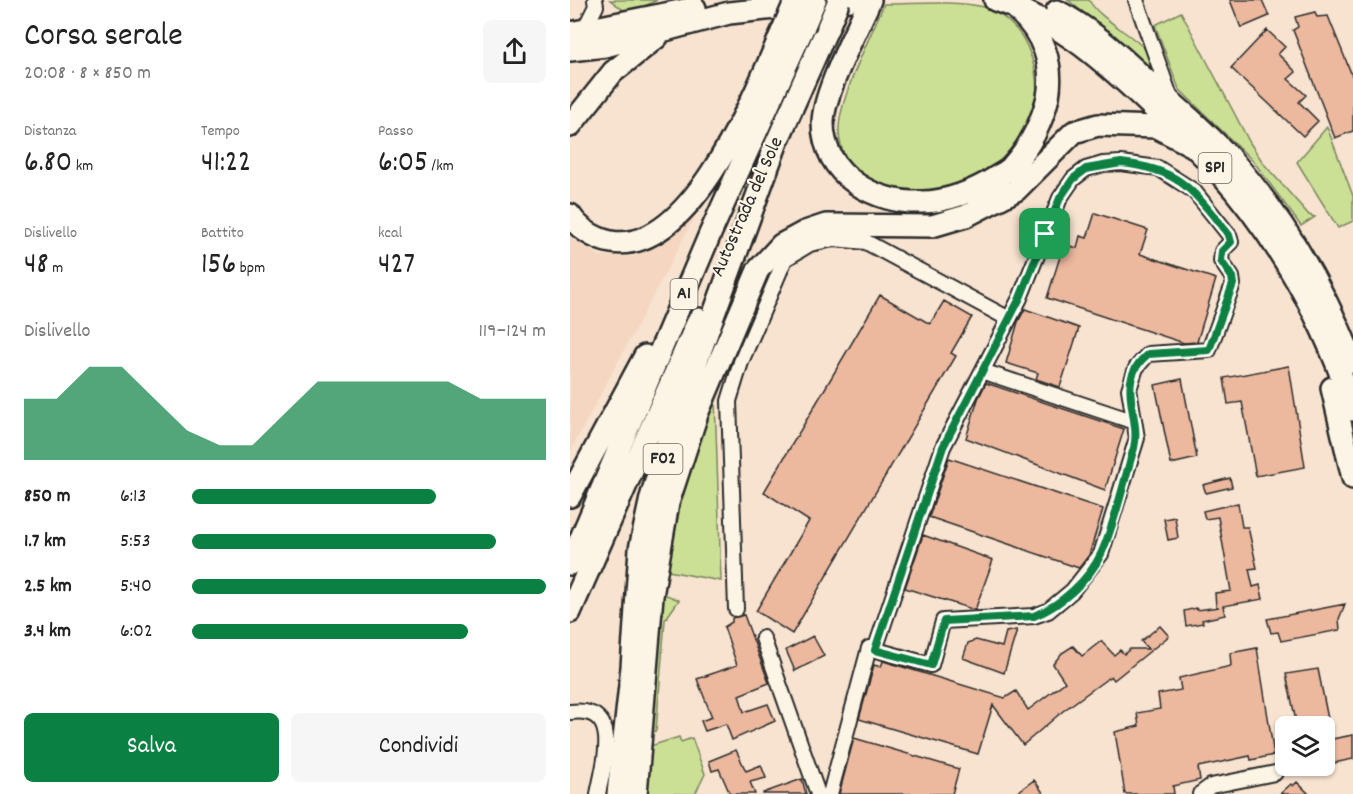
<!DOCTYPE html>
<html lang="it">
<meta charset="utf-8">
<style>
:root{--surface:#fff;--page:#f6f6f6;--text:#222;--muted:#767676;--accent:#0b8043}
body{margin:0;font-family:Dekko,sans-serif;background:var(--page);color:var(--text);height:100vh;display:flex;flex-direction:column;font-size:22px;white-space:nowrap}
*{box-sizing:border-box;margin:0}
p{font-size:20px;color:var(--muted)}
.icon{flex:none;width:33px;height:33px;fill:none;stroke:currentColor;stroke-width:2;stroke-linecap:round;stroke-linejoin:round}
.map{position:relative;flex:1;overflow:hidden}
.details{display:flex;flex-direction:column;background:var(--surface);width:570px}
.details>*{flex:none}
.tools{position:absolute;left:705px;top:716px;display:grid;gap:12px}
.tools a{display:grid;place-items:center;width:60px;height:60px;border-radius:9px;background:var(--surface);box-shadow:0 2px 4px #0004;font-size:30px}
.pin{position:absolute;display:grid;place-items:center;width:51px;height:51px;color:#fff;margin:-26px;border-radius:12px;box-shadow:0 3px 9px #0006}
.round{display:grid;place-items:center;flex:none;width:63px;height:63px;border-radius:9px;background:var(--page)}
.overview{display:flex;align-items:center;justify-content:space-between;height:102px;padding:0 24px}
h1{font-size:33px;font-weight:600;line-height:45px}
.stats{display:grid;grid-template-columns:repeat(3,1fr);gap:9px;height:102px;padding:6px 24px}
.stats div{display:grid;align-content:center}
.stats b{font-size:30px;font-weight:600}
.stats small{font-size:16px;font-weight:400}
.stats p{font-size:16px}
.chart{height:168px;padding:12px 24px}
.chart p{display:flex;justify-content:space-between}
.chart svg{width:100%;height:108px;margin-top:6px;fill:var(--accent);opacity:.7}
.button{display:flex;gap:12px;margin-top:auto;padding:12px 24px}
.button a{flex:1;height:69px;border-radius:9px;background:var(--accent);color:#fff;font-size:24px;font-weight:600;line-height:69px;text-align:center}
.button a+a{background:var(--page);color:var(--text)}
ul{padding:0 24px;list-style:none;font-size:20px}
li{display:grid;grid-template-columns:96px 72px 1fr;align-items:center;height:45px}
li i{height:15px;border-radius:8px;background:var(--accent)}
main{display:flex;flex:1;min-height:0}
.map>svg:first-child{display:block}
.built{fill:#f4d6c1}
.green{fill:#cbe095;stroke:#7b8660;stroke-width:1.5}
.building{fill:#ecb89e;stroke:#2b2b2b;stroke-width:1.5}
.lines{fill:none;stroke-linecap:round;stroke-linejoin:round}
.minor-casing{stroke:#2b2b2b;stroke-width:18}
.highway-casing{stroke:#2b2b2b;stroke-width:26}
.minor{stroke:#fcf5e5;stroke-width:14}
.highway{stroke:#fcf5e5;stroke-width:21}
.highway-bridge-casing{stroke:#2b2b2b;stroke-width:26;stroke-linecap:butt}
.highway-bridge{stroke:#fcf5e5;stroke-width:21}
.route-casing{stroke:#fff;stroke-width:12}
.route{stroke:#0b8043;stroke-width:8}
.labels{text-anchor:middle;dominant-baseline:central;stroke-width:4.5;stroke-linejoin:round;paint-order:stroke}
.shield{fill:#fcf5e5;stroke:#6a6863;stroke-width:1.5}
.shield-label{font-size:18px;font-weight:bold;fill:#2b2b2b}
.street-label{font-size:20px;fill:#2b2b2b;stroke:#fcf5e5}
</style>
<main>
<section class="details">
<div class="overview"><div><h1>Corsa serale</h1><p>20:08 · 8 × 850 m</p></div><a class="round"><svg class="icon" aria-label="share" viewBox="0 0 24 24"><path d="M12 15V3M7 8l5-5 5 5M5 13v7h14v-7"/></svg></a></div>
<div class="stats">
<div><p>Distanza</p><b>6.80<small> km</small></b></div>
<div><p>Tempo</p><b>41:22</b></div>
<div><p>Passo</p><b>6:05<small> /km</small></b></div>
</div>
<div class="stats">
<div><p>Dislivello</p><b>48<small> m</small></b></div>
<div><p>Battito</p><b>156<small> bpm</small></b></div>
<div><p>kcal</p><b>427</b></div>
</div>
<div class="chart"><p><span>Dislivello</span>119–124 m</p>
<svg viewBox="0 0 160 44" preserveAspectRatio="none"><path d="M0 44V19L10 19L20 6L30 6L40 19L50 32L60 38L70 38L80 25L90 12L100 12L110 12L120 12L130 12L140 19L150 19L160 19V44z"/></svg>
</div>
<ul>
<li><b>850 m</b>6:13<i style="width:69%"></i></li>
<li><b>1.7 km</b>5:53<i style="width:86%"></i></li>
<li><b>2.5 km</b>5:40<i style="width:100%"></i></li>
<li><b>3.4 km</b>6:02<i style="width:78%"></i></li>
</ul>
<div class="button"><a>Salva</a><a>Condividi</a></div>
</section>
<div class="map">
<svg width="783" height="794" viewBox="0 0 783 794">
<rect width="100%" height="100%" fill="#f7e3d0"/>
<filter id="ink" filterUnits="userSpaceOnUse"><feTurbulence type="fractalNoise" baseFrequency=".0167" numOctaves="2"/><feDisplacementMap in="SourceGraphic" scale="12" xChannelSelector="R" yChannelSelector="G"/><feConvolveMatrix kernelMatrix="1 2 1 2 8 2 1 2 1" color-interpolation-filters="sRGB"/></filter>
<g filter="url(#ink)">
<path class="built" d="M129,209l-129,243v-214l30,18 33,1 24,-12z"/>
<path class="green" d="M40,0h47l-28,14z
M498,0h21c12,23 59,40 64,63l-3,3h-8l-24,-25z
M314,4c31,0 69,-4 100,3 14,4 24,13 33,23 10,12 15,26 18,41 16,84 -91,143 -162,111 -21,-9 -35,-30 -34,-54 1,-31 32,-93 45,-124z
M611,12l69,131 14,21 45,51 6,2 -14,9 -47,-64 -75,-73 -24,-64z
M757,127l26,69v25l-15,7 -41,-66z
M145,399l6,182 -53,-10 -4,23 15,6 -14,20 -9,111 -8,3 4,-98 31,-164z
M109,737l2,5 11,-4 13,36 -10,20h-53l5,-47z"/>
<path class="building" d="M660,0h32l7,16 -28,12z
M745,12l2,5 11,-1 25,62v53l-18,7 -42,-108 5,-3 -3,-10z
M697,30l18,17 -7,7 18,18 -8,7 18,16 -7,7 19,19 -15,15 -72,-68z
M525,213l53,17 -8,24 76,25 -19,63 -13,1 -137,-45 17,-54 13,4 3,-12 7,2z
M310,295l50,29 14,-23 28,16 -21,36 5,3 -164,278 -36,-23 53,-90 -45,-29z
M455,309l54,19 -19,59 -24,-8 2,-6 -32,-10 12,-41z
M719,366l16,101 -49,9 -14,-74 -14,2 -4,-26z
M612,379l15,79 -26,6 -16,-79z
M416,383l138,46 -19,61 -139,-52 12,-39z
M379,458l154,51 -14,46 -10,13 -150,-51z
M660,478l2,9 -26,6 -3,-8z
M668,503l4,24h6l9,41 -8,1 4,18 7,-2 3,14 -40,7 2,9 -23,5 1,3 -17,3 -2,-15 12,-3 1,2 22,-3h-3l-1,-14 16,-2 -13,-74 -13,2 -2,-8z
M605,517l3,21 -10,2 -4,-21z
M353,535l70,25 -18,50 -70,-22z
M775,604l-6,15 1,11 -59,11 -3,-9 -7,1 -4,-14z
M174,615l25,68 -30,12 5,17 24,-8 7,17 -43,19 -6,-16 -21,7 -4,-10 11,-4 -15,-38 40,-14 -13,-38 8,-5v-4z
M590,626l9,10 -55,44 -3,-4 -48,35 -40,34 -30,-40 -15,49 -119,-35 15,-54 7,2 2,-6 122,37 11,-7 12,19 37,-28 -12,-18 9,-11 11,-7 9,10 19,-15 13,14 6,-5 4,4 6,-5h18l-7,-8z
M447,630l-13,43 -41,-15 5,-15 8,-3 26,7 4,-15z
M243,636l11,20 -29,15 -9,-21z
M687,648l17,107 -23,5 -1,-4 -52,11 2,13 -27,6 1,8h-49l-10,-62 24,-6 -2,-13 23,-4 -2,-15 23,-4 -2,-12 52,-12 -1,-13z
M748,669l14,70 21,-4v24l-29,6v-39h-27l-11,-52z
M284,738l105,31 -7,25h-113z
M166,750l10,21 15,-6 5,13 -16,4 5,12h-25l-11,-25 -7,2 -3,-10z
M232,779l4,15h-43v-1z
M464,780l10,14h-29z
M727,782l12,12h-29l11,-10 2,2z"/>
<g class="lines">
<defs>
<path id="minor" d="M566,0l35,99
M13,32l13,-26 -1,-6
M412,371l150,50
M166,609l-7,-208 12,-39 44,-103 25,-15 24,-5 32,3 143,77
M193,638l55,156
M0,712c53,-7 34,51 28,82
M260,794l39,-146 62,17 12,-44 91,-5 14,-5 24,-20 29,-37 36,-116 -8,-49 7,-21 12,-14 61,-4 24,-66 -1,-7 -11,-16 1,-10 9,-9 -2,-7 -35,-44 -36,-23 -37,-5 -18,1 -17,5 -13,10 -13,19 -40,100 -77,149 -68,203
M630,794l11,-8 64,-13"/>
<path id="highway" d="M300,0c-13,30 -47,93 -47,123 0,52 52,81 99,79 24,0 53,-11 73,-24 6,-4 14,-7 18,-13 17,-19 29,-43 35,-68 6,-32 -5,-64 -30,-86
M425,0c61,19 104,57 150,100 24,23 49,45 72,70 61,68 109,152 136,240
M487,11c35,18 62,44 90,70 29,25 58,50 84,78 53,59 93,130 122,203
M0,33l125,-25
M0,50l35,-4 124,-33 121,-13
M0,126l43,-54 44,-35
M202,153l56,-126
M0,215c9,14 25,24 41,27 83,14 148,-159 175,-219
M762,388l21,90
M0,496l75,-140
M0,564l140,-330 94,-208
M0,612l129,-293
M48,794l14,-127 8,-118 11,-51 20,-67 107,-292
M66,794l16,-198 16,-93 29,-89 61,-144 23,-25 24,-13 21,-7 106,1 34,-10 50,-26 58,-58 24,-7 58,2 41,21"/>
</defs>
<use href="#minor" class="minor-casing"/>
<use href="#highway" class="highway-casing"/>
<use href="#minor" class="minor"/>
<use href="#highway" class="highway"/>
<defs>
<path id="highway-bridge" d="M216,23l10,-23
M234,26l11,-26
M258,27l11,-27"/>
</defs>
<use href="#highway-bridge" class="highway-bridge-casing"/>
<use href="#highway-bridge" class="highway-bridge"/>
</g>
</g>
<g class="lines" filter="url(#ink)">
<defs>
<path id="route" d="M551,163c60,6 72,28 108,72l2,7 -9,9 -1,10 11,16 1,7 -24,66 -61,4c-35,28 -6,62 -14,94 -10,32 -19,76 -33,106 -12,26 -41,52 -67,62l-90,5 -13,44 -56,-15 68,-203 77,-149 40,-100 13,-19 13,-10z"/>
</defs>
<use href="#route" class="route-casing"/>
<use href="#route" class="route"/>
</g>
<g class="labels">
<g class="shield">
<rect x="628.5" y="153" width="33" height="30" rx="4.5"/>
<rect x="100.5" y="279" width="27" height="30" rx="4.5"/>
<rect x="73.5" y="444" width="39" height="30" rx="4.5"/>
</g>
<g class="shield-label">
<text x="645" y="168">SP1</text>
<text x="114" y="294">A1</text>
<text x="93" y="459">F02</text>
</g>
<g class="street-label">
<text transform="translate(178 207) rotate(-66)">Autostrada del Sole</text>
</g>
</g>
</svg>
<div class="tools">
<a><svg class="icon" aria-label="layers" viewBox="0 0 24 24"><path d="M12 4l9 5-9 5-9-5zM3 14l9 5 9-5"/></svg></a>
</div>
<div class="pin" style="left:475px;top:234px;background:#1e9e55"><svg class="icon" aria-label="arrive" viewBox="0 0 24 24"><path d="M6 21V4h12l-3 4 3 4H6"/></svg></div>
</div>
</main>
